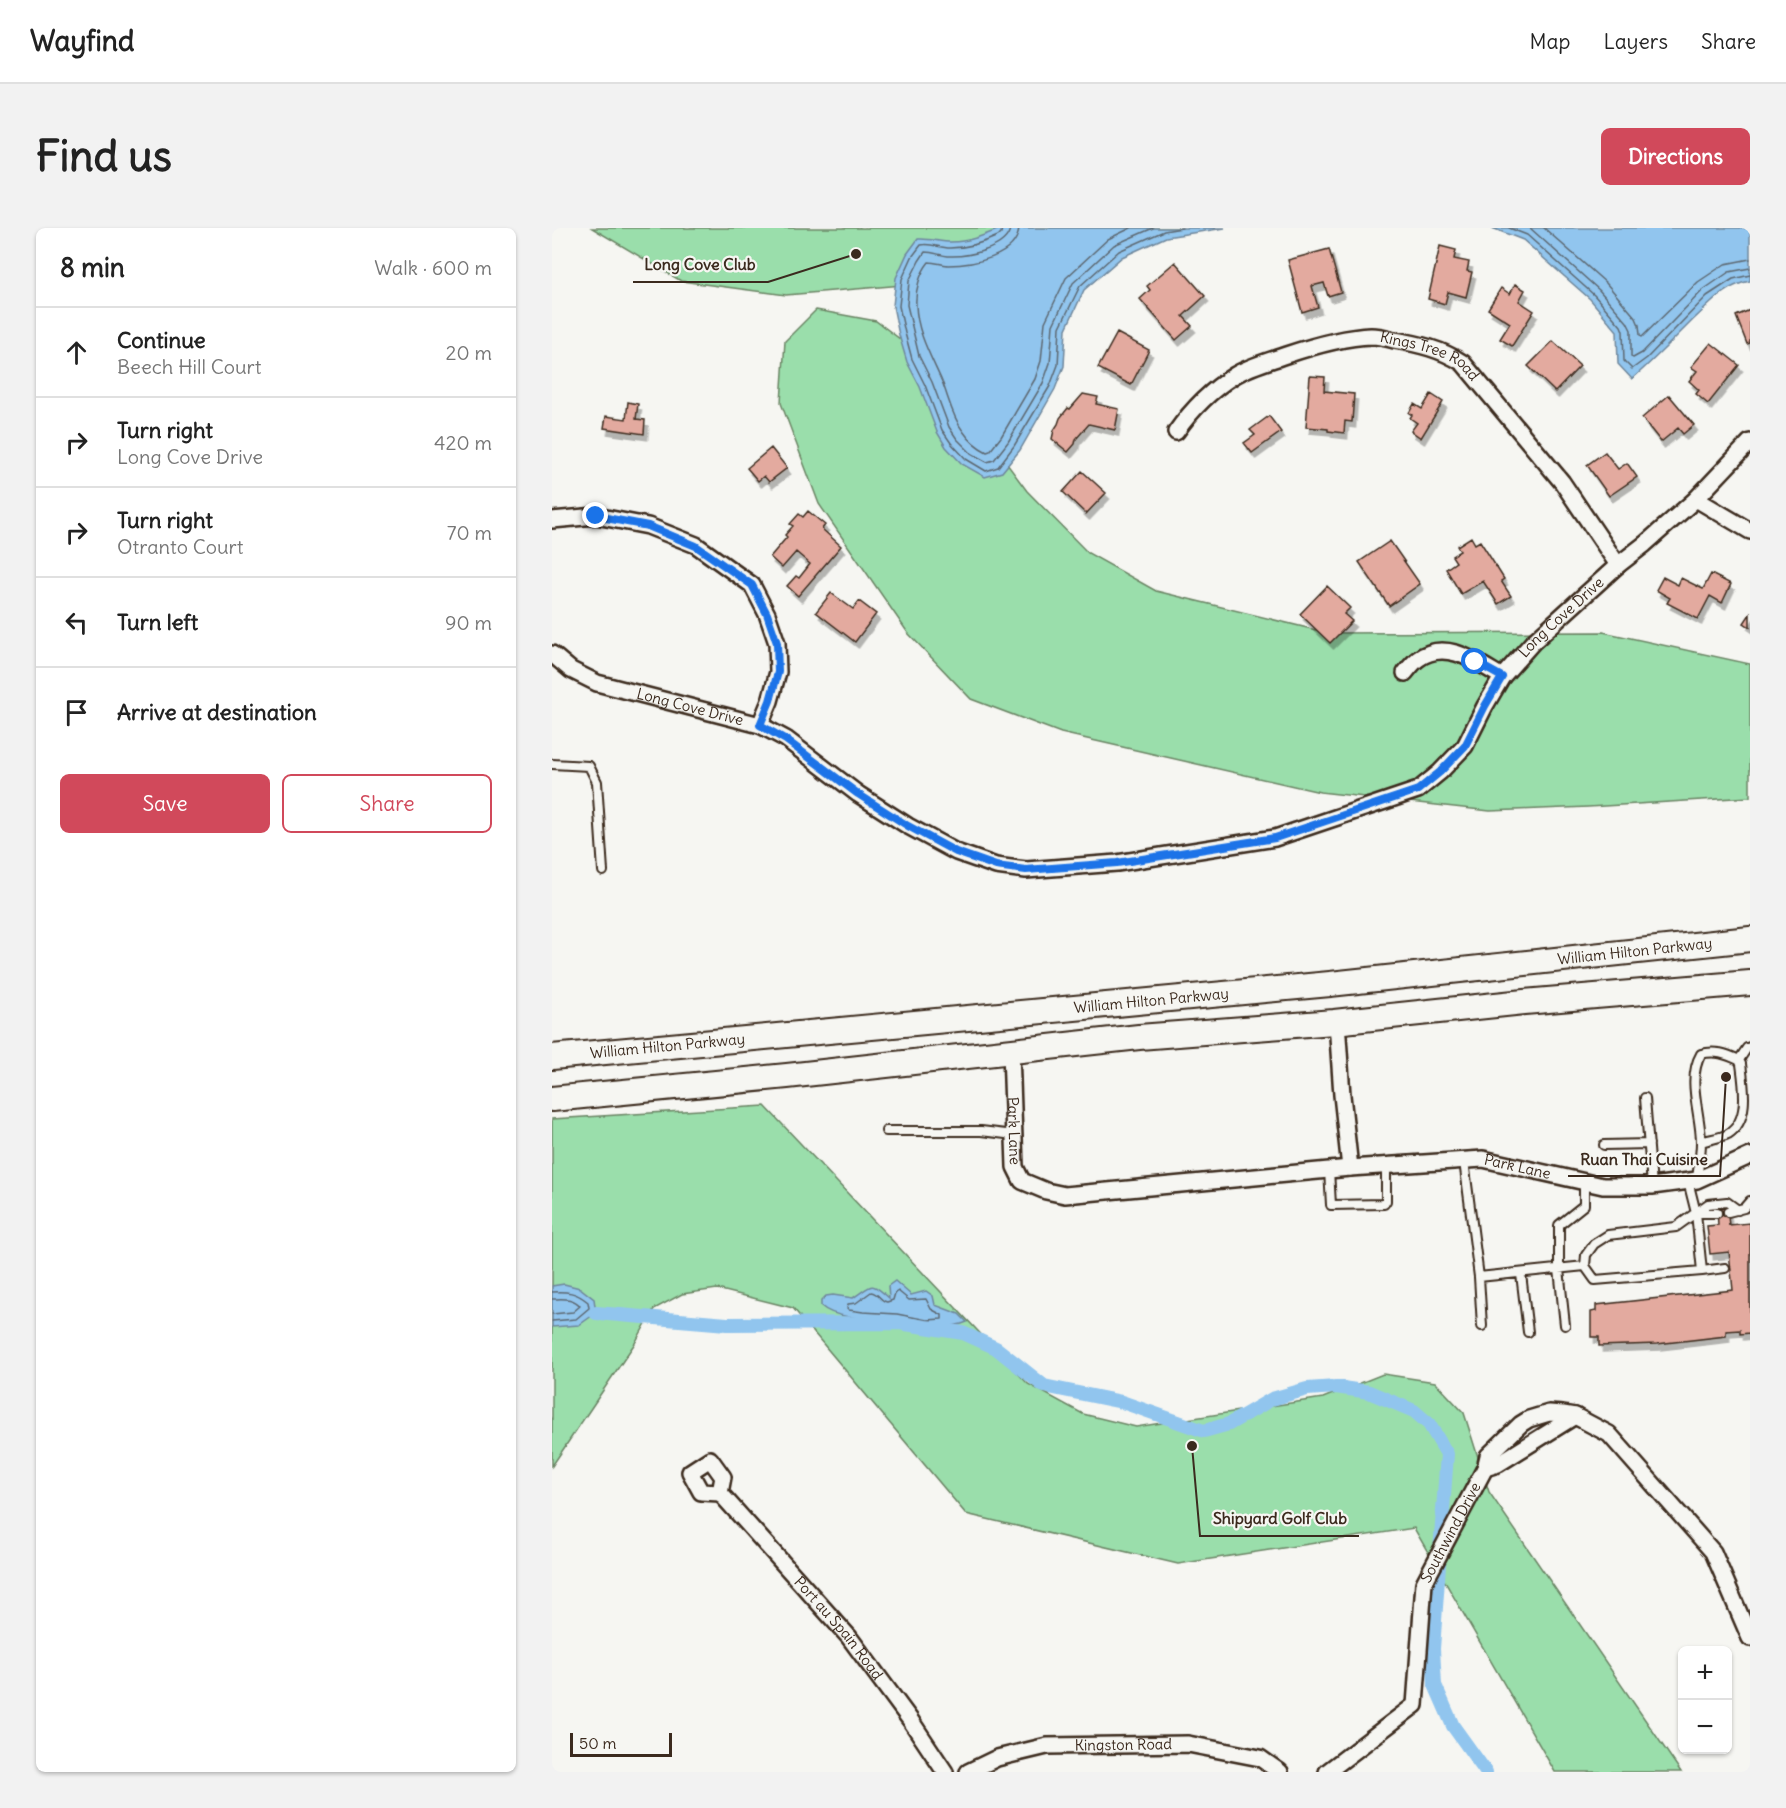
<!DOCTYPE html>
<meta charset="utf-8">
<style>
body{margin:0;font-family:Delius,sans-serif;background:#f2f2f2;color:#222}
.controls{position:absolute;right:18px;bottom:18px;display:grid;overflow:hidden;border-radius:9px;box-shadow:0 2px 4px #0004}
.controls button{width:54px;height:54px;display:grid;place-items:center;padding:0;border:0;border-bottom:2px solid #e0e0e0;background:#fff;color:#222;font:30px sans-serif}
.scale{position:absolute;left:18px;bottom:15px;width:102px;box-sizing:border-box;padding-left:6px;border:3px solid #3b2a1e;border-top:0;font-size:16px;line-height:21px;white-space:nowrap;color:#3b2a1e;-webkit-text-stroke:4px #f6f6f2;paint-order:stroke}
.stop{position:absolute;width:18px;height:18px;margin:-14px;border:4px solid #1a73e8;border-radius:50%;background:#fff}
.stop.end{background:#1a73e8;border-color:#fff;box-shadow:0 2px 6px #0008}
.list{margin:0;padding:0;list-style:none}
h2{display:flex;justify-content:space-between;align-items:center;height:78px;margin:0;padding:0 24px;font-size:26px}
h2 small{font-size:20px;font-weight:400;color:#767676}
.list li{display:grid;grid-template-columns:39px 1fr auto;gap:18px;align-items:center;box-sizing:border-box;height:90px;padding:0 24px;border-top:2px solid #e0e0e0}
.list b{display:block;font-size:22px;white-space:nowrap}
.list p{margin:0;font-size:20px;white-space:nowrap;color:#767676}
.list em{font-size:20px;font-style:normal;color:#767676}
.actions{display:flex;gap:12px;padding:18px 24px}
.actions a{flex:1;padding:14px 0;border:2px solid #d1495b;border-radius:9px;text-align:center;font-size:21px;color:#d1495b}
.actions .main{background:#d1495b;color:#fff}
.icon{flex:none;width:33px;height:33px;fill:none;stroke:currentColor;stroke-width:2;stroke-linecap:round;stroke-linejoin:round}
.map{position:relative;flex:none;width:1198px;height:1544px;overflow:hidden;border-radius:9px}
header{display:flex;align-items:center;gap:36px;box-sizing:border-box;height:84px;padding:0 30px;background:#fff;border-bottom:2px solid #e0e0e0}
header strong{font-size:28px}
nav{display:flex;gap:33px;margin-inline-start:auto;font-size:21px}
.intro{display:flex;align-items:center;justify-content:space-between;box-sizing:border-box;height:144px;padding:0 36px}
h1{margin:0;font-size:42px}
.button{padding:15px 27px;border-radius:9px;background:#d1495b;color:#fff;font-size:21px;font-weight:700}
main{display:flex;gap:36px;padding:0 36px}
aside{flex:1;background:#fff;border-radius:9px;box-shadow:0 2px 4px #0004}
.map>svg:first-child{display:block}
.green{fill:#9adeab;stroke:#6a8464;stroke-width:1.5}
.water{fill:#91c5ee;stroke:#6f879b;stroke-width:1.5}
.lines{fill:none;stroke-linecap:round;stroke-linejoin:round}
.shore{stroke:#5d6871;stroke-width:1.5}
.canal{stroke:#91c5ee;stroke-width:14}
.building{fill:#e3aa9f;stroke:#3b2a1e;stroke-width:1.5;filter:url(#shadow)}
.service-casing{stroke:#3b2a1e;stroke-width:12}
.minor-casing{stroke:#3b2a1e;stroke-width:20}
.trunk-casing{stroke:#3b2a1e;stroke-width:28}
.service{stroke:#f6f6f2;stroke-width:8}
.minor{stroke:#f6f6f2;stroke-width:15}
.trunk{stroke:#f6f6f2;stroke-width:24}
.route{stroke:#1a73e8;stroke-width:8}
.labels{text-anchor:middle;stroke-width:4.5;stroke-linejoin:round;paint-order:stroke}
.street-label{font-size:15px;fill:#3b2a1e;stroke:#f6f6f2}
.leader{fill:none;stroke:#3b2a1e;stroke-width:2}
.callout-dot{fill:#3b2a1e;stroke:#f6f6f2;stroke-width:2}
.callout-label{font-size:16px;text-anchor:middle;font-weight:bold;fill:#3b2a1e;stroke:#f6f6f2;stroke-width:4.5;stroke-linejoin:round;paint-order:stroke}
</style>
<header>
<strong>Wayfind</strong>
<nav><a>Map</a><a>Layers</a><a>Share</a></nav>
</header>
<div class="intro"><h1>Find us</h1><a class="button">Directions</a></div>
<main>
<aside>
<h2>8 min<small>Walk · 600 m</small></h2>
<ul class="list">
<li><svg class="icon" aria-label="ahead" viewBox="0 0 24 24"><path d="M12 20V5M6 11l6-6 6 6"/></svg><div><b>Continue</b><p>Beech Hill Court</p></div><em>20 m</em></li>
<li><svg class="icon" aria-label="right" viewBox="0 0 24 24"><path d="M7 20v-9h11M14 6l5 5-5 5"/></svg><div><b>Turn right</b><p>Long Cove Drive</p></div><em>420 m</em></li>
<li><svg class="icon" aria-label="right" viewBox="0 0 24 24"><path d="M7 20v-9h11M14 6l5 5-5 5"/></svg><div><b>Turn right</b><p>Otranto Court</p></div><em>70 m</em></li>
<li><svg class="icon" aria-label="left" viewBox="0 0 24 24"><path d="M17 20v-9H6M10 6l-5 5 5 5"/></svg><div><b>Turn left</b></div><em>90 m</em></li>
<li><svg class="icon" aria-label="arrive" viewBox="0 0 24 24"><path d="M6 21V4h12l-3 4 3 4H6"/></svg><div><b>Arrive at destination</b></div></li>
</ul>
<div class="actions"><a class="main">Save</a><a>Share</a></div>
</aside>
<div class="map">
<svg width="1198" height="1544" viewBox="0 0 1198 1544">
<defs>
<filter id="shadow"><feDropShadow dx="3.5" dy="6" stdDeviation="0" flood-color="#0004"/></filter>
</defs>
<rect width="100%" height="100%" fill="#f6f6f2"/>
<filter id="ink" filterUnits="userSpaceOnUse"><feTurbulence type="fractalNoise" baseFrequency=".0167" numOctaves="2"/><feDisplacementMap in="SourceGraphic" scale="12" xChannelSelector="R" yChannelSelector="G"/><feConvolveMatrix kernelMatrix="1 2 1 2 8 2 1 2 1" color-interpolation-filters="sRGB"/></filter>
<g filter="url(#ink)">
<path class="green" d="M40,0H627L433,50L234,67L129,53Z
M264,82L324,93L381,136L475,263L536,325L604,363L776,405L1051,404L1198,436V569L1036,579L938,583L768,564L509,505L419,471L356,405L267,276L229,175L233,113Z
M213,878L476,1156L531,1186L584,1199L771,1170L831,1146L883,1154L912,1185L937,1264L1129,1544H1003L862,1300L626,1336L414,1286L241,1080L165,1061L130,1066L102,1081L83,1115L0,1238V891Z"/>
<path class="water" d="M450,0H673L614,9L570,29L532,62L514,101L512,138L503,161L468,222L450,244L433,249L410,236L394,219L385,204L368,159L355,134L347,107L341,78L344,50L355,26L366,11C377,10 388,14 399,14C417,14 433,7 450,0Z
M940,0H1198V53C1170,59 1161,74 1141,92C1121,112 1101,133 1080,151L1066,136L1065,103L1038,71L971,12Z
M343,1053L359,1067L374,1063L381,1068L383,1077L407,1086L415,1094C404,1099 390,1099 378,1098C368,1098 357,1094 346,1092C325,1090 285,1093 269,1078V1073L274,1068L281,1067L301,1070C321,1057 318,1052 337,1070L336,1058Z
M12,1056L28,1060L42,1071L44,1085L27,1097L0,1099V1058Z"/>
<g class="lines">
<path class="shore" d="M450,0L449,5L446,8C431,15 415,20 398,20C388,20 379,15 369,17L360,29L350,51L347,78L353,105L360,131L373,157L390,202L399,215L414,231L434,243L446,239L462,218L498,158L506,137L508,99L528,58L567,23L612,3L630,0
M458,0C456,21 414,29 396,28C388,27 381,24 373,24L367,33L357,53L355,77L367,128L380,154L397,199L405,211L419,225L435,234L442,232L456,214L491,155L498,135L501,97L521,55L562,17L601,0
M467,0C465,29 420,37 396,37C390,37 384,34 377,34C368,45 363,62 364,77C365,106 380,130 391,156C397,172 401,190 411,203C417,212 425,219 435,224L438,223L449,209L483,151L489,133L493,94L514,50L556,11L579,0
M957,0L975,7L1042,67L1069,98L1071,103L1072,133L1080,141L1095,130L1155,68L1181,51L1198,47
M978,0L1047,62L1075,94L1079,102V128L1081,130L1090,125L1151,62L1177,44L1198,40
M992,0L1054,55L1084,90L1087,97L1088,107L1090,109L1146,54L1173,36L1198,31
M346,1063L357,1072L374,1071L379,1081L390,1087V1091L375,1092L345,1086L311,1084L297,1082L295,1080L296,1076L304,1075L319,1064C327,1065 328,1073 335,1074L341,1072L343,1065Z
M0,1064C15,1063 24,1064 36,1074L37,1080L24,1091L0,1093
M0,1071C11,1071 21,1069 28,1078L21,1084L0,1086"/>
<path class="canal" d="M44,1085L175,1096L347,1095L411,1105L444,1120L492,1158L570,1174L652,1203L677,1196L720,1171L755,1161L784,1159L817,1164L862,1183L877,1196L895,1226L881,1421L883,1457L901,1498L934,1544"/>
</g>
<path class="building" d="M888,18L904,22L902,31L917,34L915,43L920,44L914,69L896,64L893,76L876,71Z
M777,21L789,64L776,68L772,55L760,58L766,79L750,84L736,32Z
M623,34L653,68L631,88L640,98L624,112L588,71L598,62L595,58Z
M963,56L973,62L967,73L982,83L960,118L948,111L958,95L936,81L949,60L958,66Z
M1198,82V115L1195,116L1184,88Z
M565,105L597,122L579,157L546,140Z
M1001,113L1028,138L1003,164L976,138Z
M1159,115L1187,137L1156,176L1144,166L1147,162L1137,153L1145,143L1139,139Z
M758,148L773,149L772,163L802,166L800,194L793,193L792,205L776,203V201L754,199Z
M531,166L546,169L544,176L567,181L563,202L537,196L524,211L523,216L516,224L500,211L502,202L506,196L508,190L516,180L518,181Z
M879,166L891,174L869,210L859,203L865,195L858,190L860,187L857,185L862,176L870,181Z
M1117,167L1142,197L1131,206L1126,200L1109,214L1090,190Z
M76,174L86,176L84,191L93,192L92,206L52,200L54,188L74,191Z
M717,188L729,204L700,225L692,215L703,207L698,202Z
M219,220L235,240L217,254L212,248L206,253L195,240Z
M1053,224L1066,241L1075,235L1085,249L1057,268L1035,237Z
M530,243L554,265L534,286L511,264Z
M256,283L273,297L270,301L289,318L246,368L235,358L244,348L247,350L258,336L244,324L230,340L218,329L235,309L233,307L241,298L238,296L247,286L251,289Z
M919,309L923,316L928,313L952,351L949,353L959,368L946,376L931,353L909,366L894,341L904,334L900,328L908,323L905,318Z
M838,313L868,356L837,378L807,334Z
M1159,346L1179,356L1170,375L1158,368L1146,391L1115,375L1118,370L1104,362L1111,349L1126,357L1129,350L1151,361Z
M775,358L798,380L792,386L800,393L778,415L748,386Z
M279,365L301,381L307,373L324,386L303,414L264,384Z
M1198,386V399L1192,395Z
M1175,980L1177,997L1198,995V1105L1188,1106V1102L1174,1103V1108L1105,1116L1047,1118V1109H1039V1084L1044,1083V1077L1181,1062L1177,1024L1158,1026L1155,998L1166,997L1165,981Z"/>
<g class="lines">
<g class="service-casing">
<path id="service" d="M0,536L37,538L45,554L51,643
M1187,832L1195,820L1198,819
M1093,870L1100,958
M334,903H429L462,907
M1052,917L1097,916
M912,933L927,1049L1033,1038L1043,1052L1150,1043
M777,942L779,977L832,976L834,973V938
M1145,952C1146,940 1149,927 1149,914C1149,886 1134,852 1149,826C1163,822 1174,826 1187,832L1189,836C1192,859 1198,893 1176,906C1168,910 1158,911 1149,914
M1136,953L1144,985H1165
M1176,984L1192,980L1198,973
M1144,985L1150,1043L1173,1040
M1033,1038L1034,1027L1042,1016L1056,1007L1124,999L1156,976L1175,974L1186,982
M969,1046L976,1104
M927,1049L930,1098
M1013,1097L1007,1041V997L1032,977V953"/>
</g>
<g class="minor-casing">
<g id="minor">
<path id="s1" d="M624,204C640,181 659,162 683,147C698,138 717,133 734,127C761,118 791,109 819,108C827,108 835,110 842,112C867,116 889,121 911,135L1010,254L1066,337"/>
<path d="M1144,271L1198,303"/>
<path d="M0,292L44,288L96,298L144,317L200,357L215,386L225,415L226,444L218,473L208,497"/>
<path id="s2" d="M0,426L19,442L45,455L208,497L234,511L306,566L356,598L404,624L444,638L474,642L565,635L723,610L866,562L888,544L913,518L933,478L950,449L981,414L1066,337L1093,316L1144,271L1198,214"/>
<path d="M853,445C857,440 862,434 866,431C894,410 926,435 950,449"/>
<path d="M785,794L790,867L798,940"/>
<path id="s3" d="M459,823L463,939L470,953L494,963L513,967L798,940L931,931L1051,958H1100L1145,952L1198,928"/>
<path d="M933,1240L946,1236L1023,1188"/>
<path id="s4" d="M168,1265L171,1249L158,1231L138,1244L149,1264L168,1265L297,1409L359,1493L393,1544"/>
<path id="s5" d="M416,1544L445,1530L495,1518L636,1516L708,1530L728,1544"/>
<path id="s6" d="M775,1544L863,1477L872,1355L933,1240L936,1228L969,1196L977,1191L997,1185L1011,1186L1023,1188L1057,1206L1161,1324L1198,1410"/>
</g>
</g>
<g class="trunk-casing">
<g id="trunk">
<path id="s7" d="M0,829L778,756L1198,711"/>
<path d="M0,871L235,848L587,809L782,794L972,774L1198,755"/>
</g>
</g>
<use href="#service" class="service"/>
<use href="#minor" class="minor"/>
<use href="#trunk" class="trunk"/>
</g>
</g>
<g class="lines" filter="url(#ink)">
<path class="route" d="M44,288L96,298L144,318L200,357L215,386L225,415L226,444L218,473L208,497L234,512L306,566L356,598L404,624L444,638L474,642L565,635L723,610L866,562L888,544L913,518L933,478L950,449L923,434"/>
</g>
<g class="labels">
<g class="street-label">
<text dy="5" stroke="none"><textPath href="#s1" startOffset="288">Kings Tree Road</textPath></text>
<text dy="5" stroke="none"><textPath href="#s2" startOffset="1158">Long Cove Drive</textPath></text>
<text dy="5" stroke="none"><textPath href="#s2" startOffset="150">Long Cove Drive</textPath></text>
<text dy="5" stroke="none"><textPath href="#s7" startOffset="1088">William Hilton Parkway</textPath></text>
<text dy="5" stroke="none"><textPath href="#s7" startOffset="602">William Hilton Parkway</textPath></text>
<text dy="5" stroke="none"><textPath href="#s7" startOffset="116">William Hilton Parkway</textPath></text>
<text dy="5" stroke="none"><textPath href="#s3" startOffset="80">Park Lane</textPath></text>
<text dy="5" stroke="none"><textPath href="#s3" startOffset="632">Park Lane</textPath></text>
<text dy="5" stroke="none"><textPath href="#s6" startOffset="290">Southwind Drive</textPath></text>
<text dy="5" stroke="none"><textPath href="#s4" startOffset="284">Port au Spain Road</textPath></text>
<text dy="5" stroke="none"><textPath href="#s5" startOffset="160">Kingston Road</textPath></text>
</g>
</g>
<path class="leader" d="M304 26L216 54H81M1174 849L1168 948H1016M640 1218L648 1308H807"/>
<g class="callout-dot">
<circle cx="304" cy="26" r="6"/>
<circle cx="1174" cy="849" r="6"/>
<circle cx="640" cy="1218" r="6"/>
</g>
<g class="callout-label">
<text x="148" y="42">Long Cove Club</text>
<text x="1092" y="937">Ruan Thai Cuisine</text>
<text x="728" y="1296">Shipyard Golf Club</text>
</g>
</svg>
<div class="controls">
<button>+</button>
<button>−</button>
</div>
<div class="scale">50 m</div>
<div class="stop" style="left:923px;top:434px"></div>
<div class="stop end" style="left:44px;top:288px"></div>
</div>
</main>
